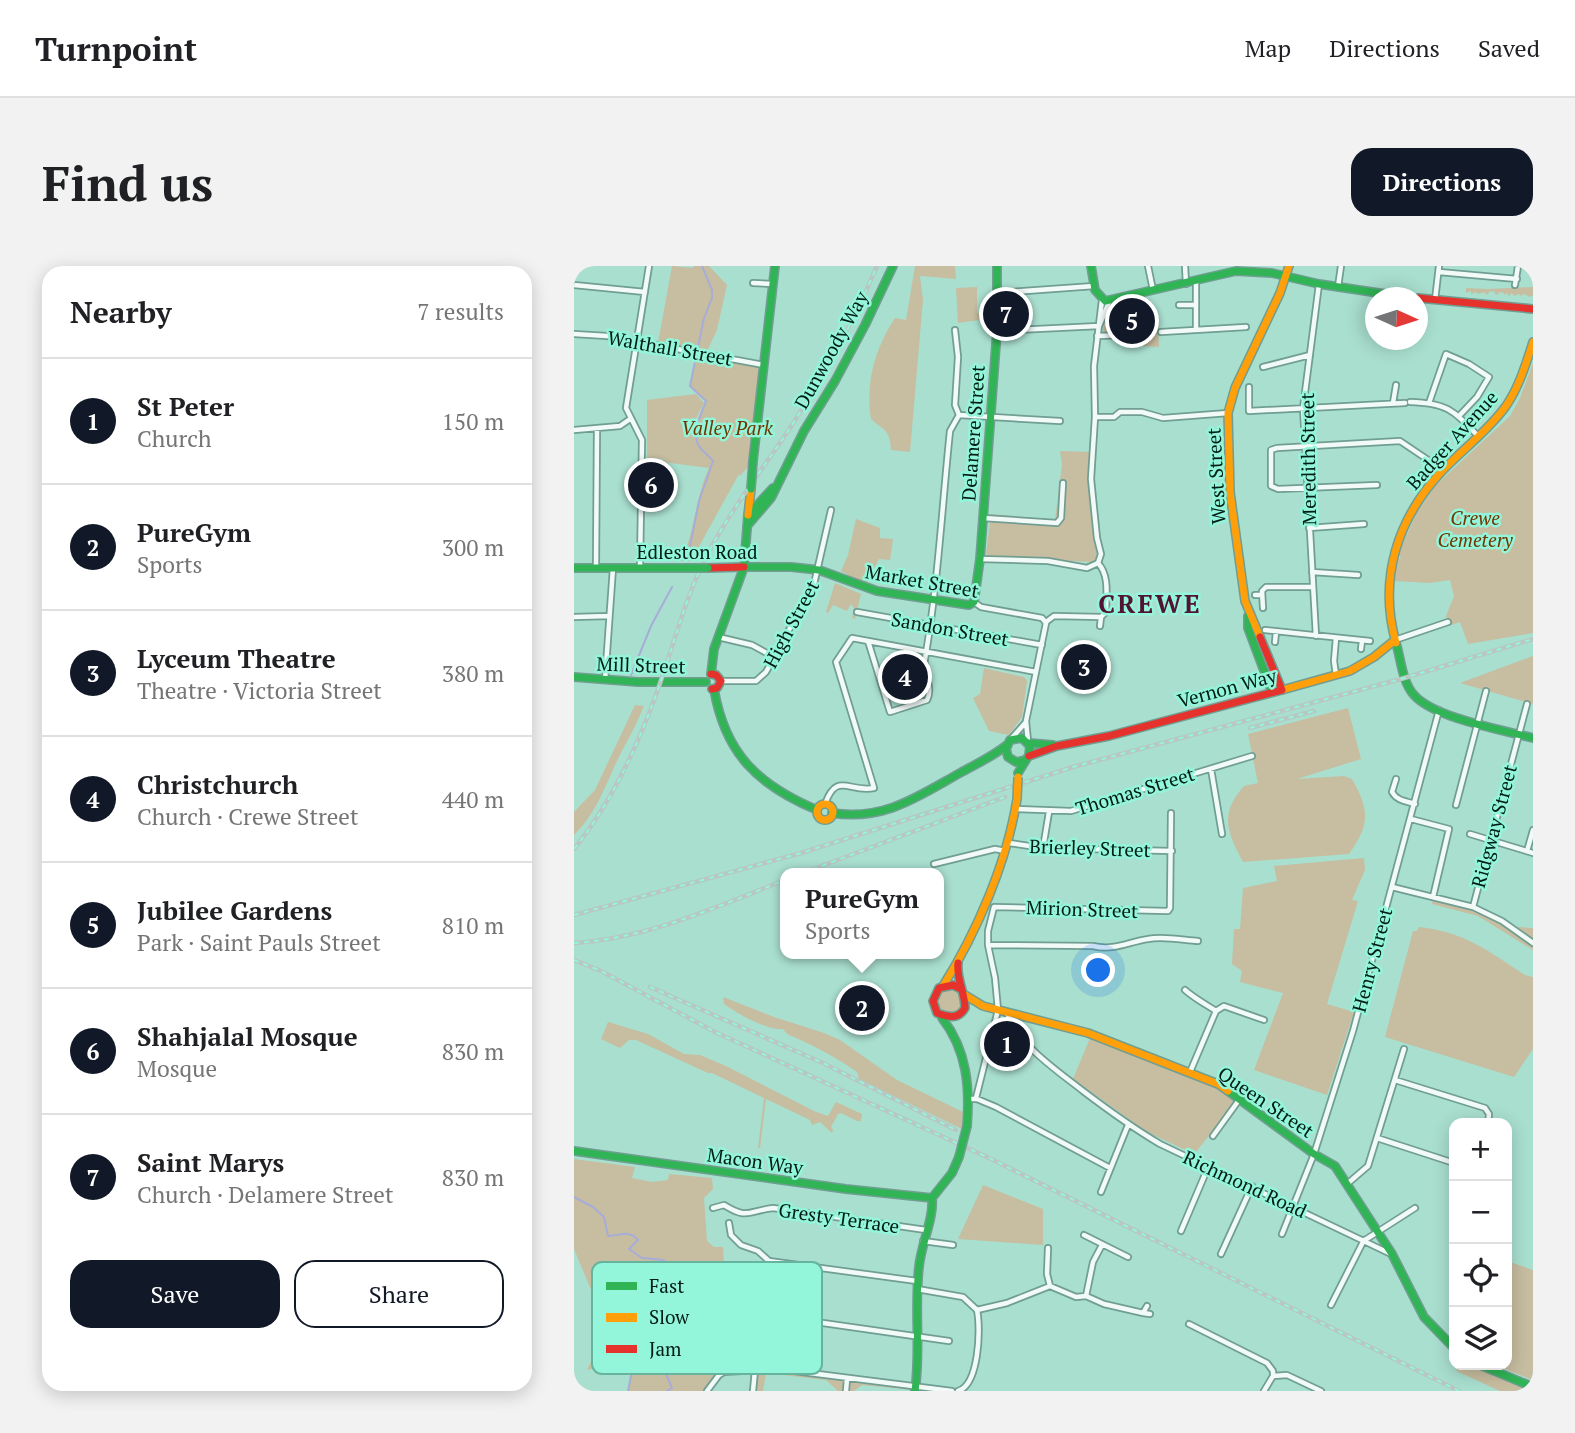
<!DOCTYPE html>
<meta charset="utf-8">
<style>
body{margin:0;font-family:"PT Serif",serif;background:#f2f2f2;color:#202124}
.controls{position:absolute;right:21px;bottom:21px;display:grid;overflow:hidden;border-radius:14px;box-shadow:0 4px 18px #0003}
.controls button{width:63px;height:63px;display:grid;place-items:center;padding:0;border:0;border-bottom:2px solid #e0e0e0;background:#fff;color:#202124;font:35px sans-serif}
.compass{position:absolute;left:791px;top:21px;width:63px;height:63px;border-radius:50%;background:#fff;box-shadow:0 4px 18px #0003;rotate:93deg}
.you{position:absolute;left:525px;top:705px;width:24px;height:24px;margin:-18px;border:5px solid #fff;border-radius:50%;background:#1a73e8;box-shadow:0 0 0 10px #1a73e833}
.badge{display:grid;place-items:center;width:46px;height:46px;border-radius:50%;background:#111827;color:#fff;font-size:23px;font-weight:700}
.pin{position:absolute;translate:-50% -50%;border:4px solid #fff;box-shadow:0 2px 7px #0006}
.popup{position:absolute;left:206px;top:602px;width:164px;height:91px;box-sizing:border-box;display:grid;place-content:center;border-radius:14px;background:#fff;filter:drop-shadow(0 2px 5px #0005);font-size:23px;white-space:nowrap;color:#757577}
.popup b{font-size:26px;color:#202124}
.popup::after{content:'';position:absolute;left:50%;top:100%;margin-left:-14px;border:14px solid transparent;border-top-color:#fff}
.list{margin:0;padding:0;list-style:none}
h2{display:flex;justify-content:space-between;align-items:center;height:91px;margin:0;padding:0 28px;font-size:30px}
h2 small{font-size:23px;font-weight:400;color:#757577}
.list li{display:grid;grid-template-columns:46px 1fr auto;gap:21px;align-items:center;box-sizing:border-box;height:126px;padding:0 28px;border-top:2px solid #e0e0e0}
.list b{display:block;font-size:26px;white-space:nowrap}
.list p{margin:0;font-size:23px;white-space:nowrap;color:#757577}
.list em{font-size:23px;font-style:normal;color:#757577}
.actions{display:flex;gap:14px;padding:21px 28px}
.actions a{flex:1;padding:16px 0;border:2px solid #111827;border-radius:21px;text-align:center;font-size:24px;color:#111827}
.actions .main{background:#111827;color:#fff}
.icon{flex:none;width:38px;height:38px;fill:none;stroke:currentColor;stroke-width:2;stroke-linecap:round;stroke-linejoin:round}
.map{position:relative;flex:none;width:959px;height:1125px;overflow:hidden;border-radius:21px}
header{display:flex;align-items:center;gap:42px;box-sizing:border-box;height:98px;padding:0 35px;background:#fff;border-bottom:2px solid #e0e0e0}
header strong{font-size:33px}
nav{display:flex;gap:38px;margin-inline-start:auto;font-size:24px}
.intro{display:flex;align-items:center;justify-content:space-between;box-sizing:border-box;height:168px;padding:0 42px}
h1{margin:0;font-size:49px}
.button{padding:18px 32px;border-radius:21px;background:#111827;color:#fff;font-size:24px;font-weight:700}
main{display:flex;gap:42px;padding:0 42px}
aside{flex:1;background:#fff;border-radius:21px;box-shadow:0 4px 18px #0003}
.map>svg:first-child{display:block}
.green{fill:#c7bda0}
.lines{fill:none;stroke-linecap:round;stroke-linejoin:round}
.stream{stroke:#a7add7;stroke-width:2}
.street-casing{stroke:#719e92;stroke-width:8}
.fast-casing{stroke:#719e92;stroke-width:10}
.slow-casing{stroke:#719e92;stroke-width:10}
.jam-casing{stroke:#719e92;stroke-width:10}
.street{stroke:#f2faf8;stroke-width:4.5}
.fast{stroke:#30b455;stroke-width:7}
.slow{stroke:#ff9f0a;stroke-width:7}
.jam{stroke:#e5322d;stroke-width:7}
.rail-casing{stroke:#b8c7c3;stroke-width:4.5}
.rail{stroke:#93f5d9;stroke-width:2;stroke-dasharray:5;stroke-linecap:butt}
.fast-bridge-casing{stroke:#719e92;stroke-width:10;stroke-linecap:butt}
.slow-bridge-casing{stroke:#719e92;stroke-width:10;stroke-linecap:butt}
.fast-bridge{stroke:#30b455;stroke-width:7}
.slow-bridge{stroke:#ff9f0a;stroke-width:7}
.labels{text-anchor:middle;stroke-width:5;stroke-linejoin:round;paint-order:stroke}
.street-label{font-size:19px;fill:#001c14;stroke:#93f5d9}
.park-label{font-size:19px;font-style:italic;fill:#713500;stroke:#93f5d9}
.district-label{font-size:26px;font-weight:bold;letter-spacing:2px;fill:#531333;stroke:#93f5d9}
.key{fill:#93f5d9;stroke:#67b49e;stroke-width:2}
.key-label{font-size:19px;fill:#001c14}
</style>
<header>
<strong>Turnpoint</strong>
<nav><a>Map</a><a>Directions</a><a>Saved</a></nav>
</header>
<div class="intro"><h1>Find us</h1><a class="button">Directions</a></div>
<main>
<aside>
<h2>Nearby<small>7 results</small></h2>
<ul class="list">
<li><span class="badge">1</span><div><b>St Peter</b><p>Church</p></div><em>150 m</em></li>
<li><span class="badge">2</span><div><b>PureGym</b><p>Sports</p></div><em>300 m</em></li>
<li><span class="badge">3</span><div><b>Lyceum Theatre</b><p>Theatre · Victoria Street</p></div><em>380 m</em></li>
<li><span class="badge">4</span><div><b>Christchurch</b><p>Church · Crewe Street</p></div><em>440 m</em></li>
<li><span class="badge">5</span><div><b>Jubilee Gardens</b><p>Park · Saint Pauls Street</p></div><em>810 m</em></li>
<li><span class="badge">6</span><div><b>Shahjalal Mosque</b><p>Mosque</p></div><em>830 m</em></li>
<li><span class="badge">7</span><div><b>Saint Marys</b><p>Church · Delamere Street</p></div><em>830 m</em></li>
</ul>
<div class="actions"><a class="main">Save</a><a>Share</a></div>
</aside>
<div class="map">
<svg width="959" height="1125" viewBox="0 0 959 1125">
<rect width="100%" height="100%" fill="#a9dfcf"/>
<path class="green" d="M98,0L119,2L120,0H135L153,19L143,64L132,87L191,99L179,195L166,210L165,208L117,295H107C121,266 121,232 135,202L89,196V193L73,192V134L122,128L130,137L120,157L122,171V159L132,135L116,120L123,90L126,86L121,79L114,77L107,83L84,77Z
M341,0H381L382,13L346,10L349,34L336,186L317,184C316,163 310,165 297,153C291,117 301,82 321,52L332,54Z
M403,21V47H420V52L384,57L382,22Z
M959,21V29L956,31L950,28L947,30L945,28L940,30L938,27L935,30L933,27L930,29V27L925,26L924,29L921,28V26L916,25L913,29L910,26L904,28L902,26L897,28V25L892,27V22L913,23V24L914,23Z
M556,33L562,51L584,49L585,81L553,79L552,66L529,67C530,50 540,39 556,33Z
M959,97V367L894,378L886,356L875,360L872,350L880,330L876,314L856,317L819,315L822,295L827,292L824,288L843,246L862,219L936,150L946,132Z
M486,185L516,186L514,202L523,292L518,296L416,291L412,288L417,248L481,254L488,199Z
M282,253L306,262V272L319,273L316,294L305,293L293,316L283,314L267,305L274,289Z
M261,317L287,328L281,353L278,352L280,342L277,338L273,345L259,339L254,347L252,346Z
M959,390V438L886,417Z
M410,402L450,411L453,415L448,451L435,469L415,465L399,432L406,428Z
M61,439L70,440C64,454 58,467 51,479C34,510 26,544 0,569V546L21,524Z
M774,442L787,493L723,513L770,510L778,513C796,545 796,558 775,588L669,596C653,566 645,548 670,520L684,517L674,468Z
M790,592L791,604L778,634L784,635L753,738L780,746L753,829L680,804L709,727L666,716L668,705L658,698L660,663H666L669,622L703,615L700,600Z
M859,631C889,639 915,646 940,665L944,661L959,662V684L904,650L858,638Z
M845,661C891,666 914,685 951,709L959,711V783L940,811L811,771L839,665H843Z
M364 735a12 12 0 1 1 24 0a12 12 0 1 1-24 0Z
M149,731L200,751L250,767L266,774L323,814L389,846L388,863L285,813L283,806C262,791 237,778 213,768L209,763C194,765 162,747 150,738Z
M34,756L74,768L110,788L126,789L152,800L242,846L254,850L262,836L288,848L287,855H283L267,847L264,848L257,861L259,864L258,867L246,856L238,859L236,854L192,833L186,882H184L190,832L138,807H134L62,774H55L46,782L27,773Z
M516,772L642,821L662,837L620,888L573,866L499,813Z
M0,893L61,901L58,912L78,916L94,914L95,908L138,912L139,923L130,932L133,975L140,981H149L150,1001L121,1011L120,1104H144L131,1125H54L58,1094L13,1104L23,1083L27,1064L23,1038L0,983Z
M409,919L469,943V979L384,973Z
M933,995L959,1004V1114L920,1099H933Z
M195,1001L200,1002L208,1101L342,1118L341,1124L288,1119L280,1125H264L252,1114L192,1107L189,1125H179L180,1105L150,1106L149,1098H200L194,1016H197Z
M886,1099H906L959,1121V1125H926L882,1105Z"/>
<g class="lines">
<path class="stream" d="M116,280L125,235L139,195C135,190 131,187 127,183C115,169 127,149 132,135L116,120L130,52L138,32V24L128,0
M57,409L77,360L98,321
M0,931L19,941L30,951L34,970C45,970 55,963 64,974L55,983L68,992L89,994L109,1011L93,1043L75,1045L63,1060V1081L54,1125
M63,1082L72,1091L89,1101L98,1122L93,1125"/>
<g class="street-casing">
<path id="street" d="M574,0L579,24
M611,0L612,18
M865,6L943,13
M622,16V64
M179,17L199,18
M0,19L71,26
M941,19L944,0
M764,21L767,0
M423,27L520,20
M861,34L865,0
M605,39H621
M525,60L536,34
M381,64L384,91L381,139L385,149
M423,65L525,60
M587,66L672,61
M0,68L33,70L190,99
M523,70L551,69
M689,101L736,89
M675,121V145L831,137
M836,136C873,137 879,144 904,170
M819,137L822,119
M855,137L872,88L895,98L915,111L903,131L885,150
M385,149L486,155
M521,151H540L546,146H568L589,152L654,147
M0,164L46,160L56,153
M803,219L704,223L697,220V184L703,182L826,175L869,204
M409,252L483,257L487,252L489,217
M735,262L790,258
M406,293L474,295L513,302L524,297
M524,297L527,288L523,272L517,213L521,151L520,100L528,34
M524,297C536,310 532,330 532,346L527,351L526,360
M22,301L23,162
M66,301L68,174L52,142L75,0
M738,306L784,309
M681,329H688
M400,336L407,341L468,352L472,357
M689,342L688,325L692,321H738
M283,346L468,379
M0,351L35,350
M472,356L480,350L527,351
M691,364L796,375
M742,370L729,142L745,18
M144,371L178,379L200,391
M762,372L760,395L762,409
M821,374L874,356
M294,375L316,446L353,434C360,421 348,407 351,393C364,318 368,241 376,165L385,149
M701,376L702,366
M787,383L788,375
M31,414L39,302
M147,415H182L192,406L240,318L257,244
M437,473L452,456
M454,475L452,455L472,357
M637,503L648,568
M822,513L818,526C823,535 832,535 841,538
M251,538C263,505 275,527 300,522L262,396L278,372L462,406
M882,539L912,425
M442,543L497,545L678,490
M837,553L875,563L859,631
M896,568L959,587
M435,577L469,582L598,585
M469,582L475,546
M953,585L959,564
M360,598L421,583L431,585
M818,621L899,641L928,655L959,677
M899,641L953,438
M414,679L519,680C540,685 554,676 574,673C589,670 609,674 624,675
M611,724C620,732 631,738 642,745L650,740L690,754
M433,747C448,782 480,802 509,825C534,844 559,862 586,878L817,988
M616,806L642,745
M821,814L911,842L915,848L914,857
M402,832L424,744L421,712L414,679V665L420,641L594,645L596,642L597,547
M395,833H403L422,841L536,902
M639,870L665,834
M803,872L880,897
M773,918L794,900L830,783
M527,926L554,859
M139,942L150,939C174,954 174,945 199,942L352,964
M155,957L157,969L167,979L184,985L195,995L343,1015
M607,965L635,899
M708,968L740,888L779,765L865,444
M510,969L554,991
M791,974L841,942
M349,975L379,979
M474,982L473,1008L476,1020
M647,988L678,920
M195,995L204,1103
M158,1014L171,1017L197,1016
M343,1023L389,1031L403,1044C407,1063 405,1119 384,1125
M512,1030L519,996L528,979
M757,1039L790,974
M403,1044L433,1037L476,1020L502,1031L512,1030L530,1038L569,1047L573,1040
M569,1047L576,1048
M200,1050L375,1075
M615,1058L693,1097L699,1105V1110
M143,1061H151
M147,1061L150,1106
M133,1125L145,1109L150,1106L204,1103L378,1125
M179,1125L181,1104
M272,1125L273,1113
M690,1125L699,1110L713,1109L747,1125"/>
</g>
<g class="fast-casing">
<path id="fast" d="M517,0L521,24L531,35L662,5L698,7L745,18L838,32
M179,195L201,0
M173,260L197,232L230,165L261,115L291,59L319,0
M170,301H217L245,304L303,325L395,339L400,336L406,293L423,65V0
M0,302H113
M674,350V362L698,426
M822,377C827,393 828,416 840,429C860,452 929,464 959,472
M137,408L140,383L170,301L174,249L199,222
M0,411L64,416H132
M140,423C151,488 184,519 243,544
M455,477L479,479
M444,507L455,489L456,480L448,472L436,474L432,483L434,491L442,496L452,494
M258,547C310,555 343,531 386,507C402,498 418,491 433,479
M368,752C393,784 396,821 393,860
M654,825L740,888L761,900L818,988L850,1051L880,1082
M0,885L272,923L358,932L378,907L385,891
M906,1099L959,1121
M341,1125C347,1084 340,1042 345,1001C347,978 360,953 358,932"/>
</g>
<g class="slow-casing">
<path id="slow" d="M174,249L177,223
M686,371L671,335L656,226L654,147L661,122L706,27L715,0
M822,377C804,313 823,253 868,205C889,183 914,165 932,140C945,121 952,98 959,76
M708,424L776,405L800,391L821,374
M243 546a8 8 0 1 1 16 0a8 8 0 1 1-16 0Z
M369,720C403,666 433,596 443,533
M391,729L409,740L514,767L644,818L654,825"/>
</g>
<g class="jam-casing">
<path id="jam" d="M844,32L959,43
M134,302L170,301
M137,408L142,409L147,415L143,422L138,423
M455,490L483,480L535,470L708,424L686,371
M384,697C382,713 391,726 391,742C384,754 374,751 363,747L359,735L365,722L379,719L387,723"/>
</g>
<use href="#street" class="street"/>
<use href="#fast" class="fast"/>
<use href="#slow" class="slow"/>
<use href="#jam" class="jam"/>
<g class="rail-casing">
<path id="rail" d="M676,462L740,445
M0,583C38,536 64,480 84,423C100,378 111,332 133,289C157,243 189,203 218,159C251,108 279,57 303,0
M229,607L431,531
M0,649L227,587L499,501L827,413L959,373
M0,677C75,672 142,641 211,614
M0,694L27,705L141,766L413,891L885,1125
M76,721L249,797L382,864"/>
</g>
<use href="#rail" class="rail"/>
<g class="fast-bridge-casing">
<path id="fast-bridge" d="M177,223L179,195
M113,302H134
M385,891L393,860"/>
</g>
<g class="slow-bridge-casing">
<path id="slow-bridge" d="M443,533L444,511"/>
</g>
<use href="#fast-bridge" class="fast-bridge"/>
<use href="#slow-bridge" class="slow-bridge"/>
</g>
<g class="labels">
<g class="street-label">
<text transform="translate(96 82) rotate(10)" y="7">Walthall Street</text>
<text transform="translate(257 84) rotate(-61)" y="7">Dunwoody Way</text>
<text transform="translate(399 167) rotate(-86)" y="7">Delamere Street</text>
<text transform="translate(878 174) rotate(-48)" y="7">Badger Avenue</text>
<text transform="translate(734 193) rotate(-91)" y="7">Meredith Street</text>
<text transform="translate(642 210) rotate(-93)" y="7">West Street</text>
<text x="123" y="293">Edleston Road</text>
<text transform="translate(348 315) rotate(10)" y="7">Market Street</text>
<text transform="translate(217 358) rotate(-62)" y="7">High Street</text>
<text transform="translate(376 363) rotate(10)" y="7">Sandon Street</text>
<text transform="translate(67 399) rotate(2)" y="7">Mill Street</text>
<text transform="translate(653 422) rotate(-15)" y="7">Vernon Way</text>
<text transform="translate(561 525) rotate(-17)" y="7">Thomas Street</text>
<text transform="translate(920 560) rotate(-75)" y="7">Ridgway Street</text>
<text transform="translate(516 582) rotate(2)" y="7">Brierley Street</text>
<text transform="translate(508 643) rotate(2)" y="7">Mirion Street</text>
<text transform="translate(798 694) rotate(-75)" y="7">Henry Street</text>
<text transform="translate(692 836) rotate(34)" y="7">Queen Street</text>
<text transform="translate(181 895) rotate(8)" y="7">Macon Way</text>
<text transform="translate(671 918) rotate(25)" y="7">Richmond Road</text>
<text transform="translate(265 952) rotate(8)" y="7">Gresty Terrace</text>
</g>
<g class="park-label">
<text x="153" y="169">Valley Park</text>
<text x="901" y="259">Crewe<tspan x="901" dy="22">Cemetery</tspan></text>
</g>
<g class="district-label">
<text x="576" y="347">CREWE</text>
</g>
</g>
<rect x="18" y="996" width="230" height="112" rx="10" class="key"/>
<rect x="32" y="1016" width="31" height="8" fill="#30b455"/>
<rect x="32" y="1047" width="31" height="9" fill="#ff9f0a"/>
<rect x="32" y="1079" width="31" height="8" fill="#e5322d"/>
<g class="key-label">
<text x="75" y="1027">Fast</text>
<text x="75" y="1058">Slow</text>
<text x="75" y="1090">Jam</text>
</g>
</svg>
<div class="controls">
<button>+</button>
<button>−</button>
<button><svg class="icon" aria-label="locate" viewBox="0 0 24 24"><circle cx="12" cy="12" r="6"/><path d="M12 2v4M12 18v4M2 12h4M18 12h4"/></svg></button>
<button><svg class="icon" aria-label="layers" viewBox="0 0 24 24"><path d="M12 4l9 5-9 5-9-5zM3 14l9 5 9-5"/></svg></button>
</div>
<svg class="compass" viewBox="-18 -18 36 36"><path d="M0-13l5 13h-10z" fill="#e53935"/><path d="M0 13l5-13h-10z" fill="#757577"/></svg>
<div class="you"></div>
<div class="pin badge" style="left:433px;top:778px">1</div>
<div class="pin badge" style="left:288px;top:742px">2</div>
<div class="popup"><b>PureGym</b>Sports</div>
<div class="pin badge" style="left:510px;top:401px">3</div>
<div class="pin badge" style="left:331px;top:411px">4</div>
<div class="pin badge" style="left:558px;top:55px">5</div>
<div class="pin badge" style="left:77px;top:219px">6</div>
<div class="pin badge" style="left:432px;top:48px">7</div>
</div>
</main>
